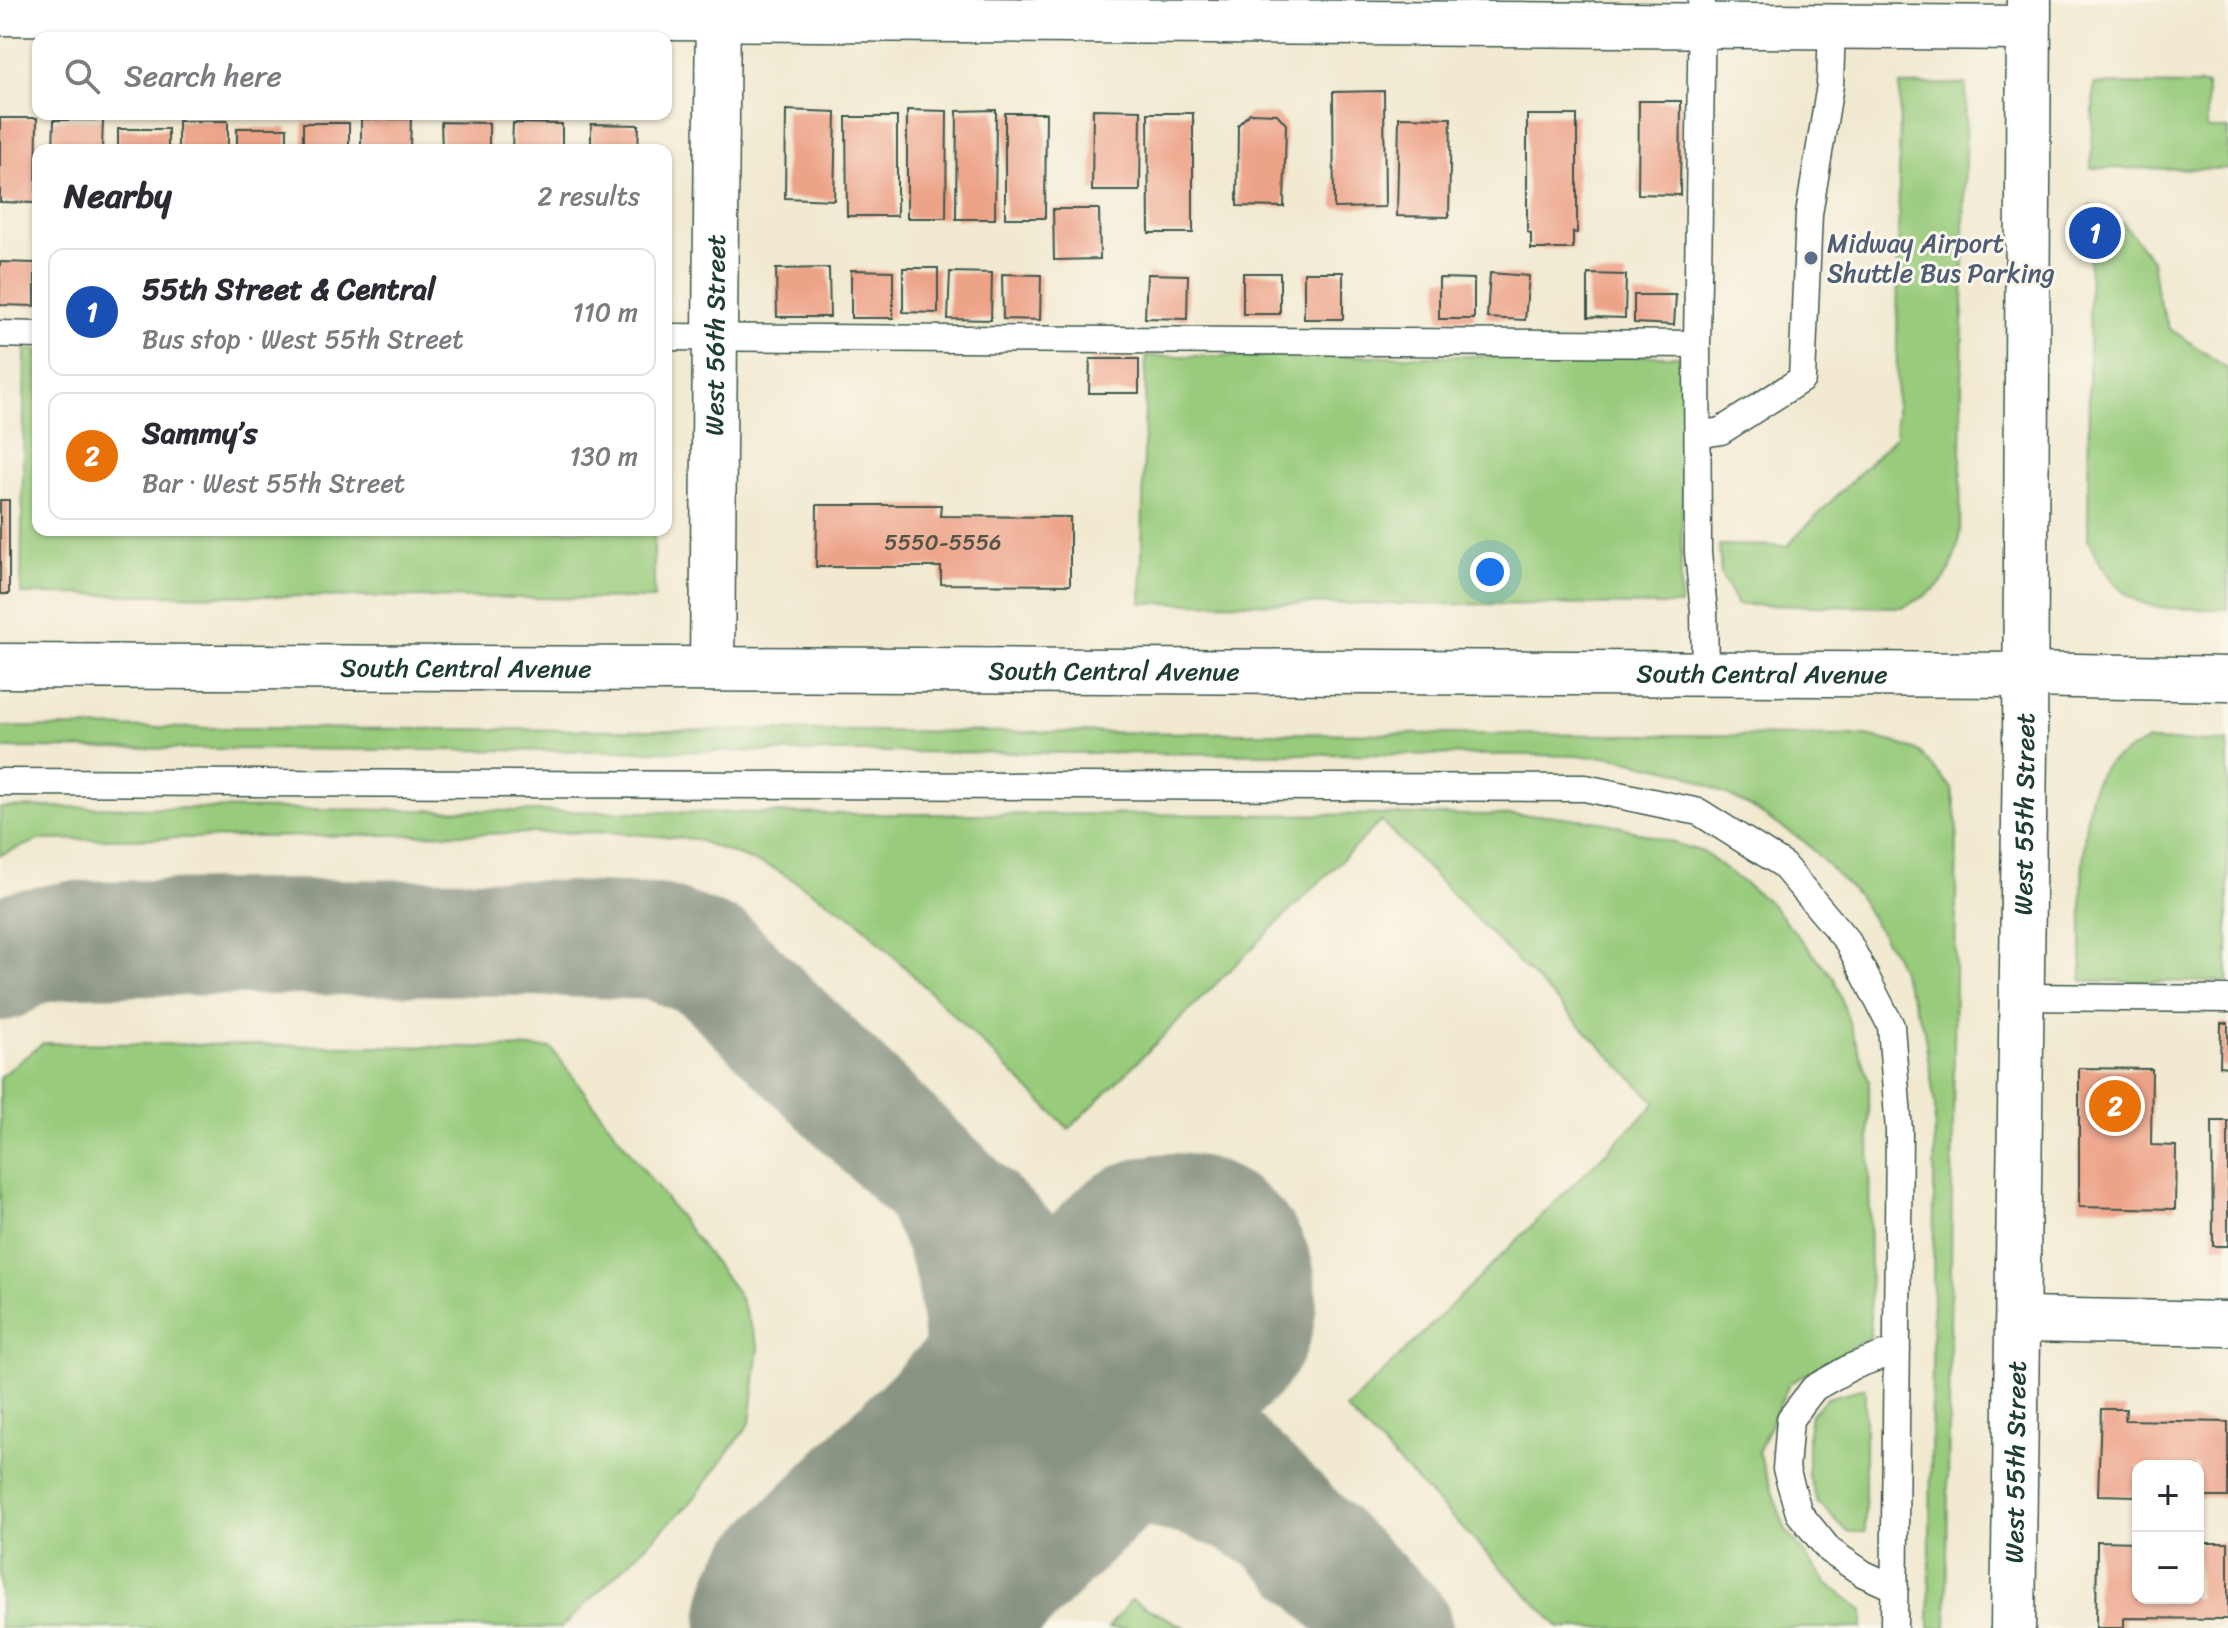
<!DOCTYPE html>
<meta charset="utf-8">
<style>
body{margin:0;font-family:Sriracha,sans-serif;background:#f7f7f7;color:#2b2b33}
.controls{position:absolute;right:24px;bottom:24px;display:grid;overflow:hidden;border-radius:16px;box-shadow:0 2px 6px #0004}
.controls button{width:72px;height:72px;display:grid;place-items:center;padding:0;border:0;border-bottom:2px solid #e1e1e2;background:#fff;color:#2b2b33;font:40px sans-serif}
.you{position:absolute;left:1490px;top:572px;width:28px;height:28px;margin:-20px;border:6px solid #fff;border-radius:50%;background:#1a73e8;box-shadow:0 0 0 12px #1a73e833}
.badge{display:grid;place-items:center;width:52px;height:52px;border-radius:50%;background:#2563eb;color:#fff;font-size:26px;font-weight:700}
.pin{position:absolute;translate:-50% -50%;border:4px solid #fff;box-shadow:0 2px 8px #0006}
.list{margin:0;padding:0;list-style:none}
h2{display:flex;justify-content:space-between;align-items:center;height:104px;margin:0;padding:0 32px;font-size:34px}
h2 small{font-size:26px;font-weight:400;color:#7c7c81}
.list li{display:grid;grid-template-columns:52px 1fr auto;gap:24px;align-items:center;box-sizing:border-box;height:128px;margin:0 16px 16px;padding:0 16px;border:2px solid #e1e1e2;border-radius:16px}
.list b{display:block;font-size:30px;white-space:nowrap}
.list p{margin:0;font-size:26px;white-space:nowrap;color:#7c7c81}
.list em{font-size:26px;font-style:normal;color:#7c7c81}
.icon{flex:none;width:44px;height:44px;fill:none;stroke:currentColor;stroke-width:2;stroke-linecap:round;stroke-linejoin:round}
.map{position:relative;flex:none;width:2228px;height:1628px;overflow:hidden}
.search{position:absolute;background:#fff;box-shadow:0 2px 6px #0004;left:32px;top:32px;width:640px;height:88px;display:flex;align-items:center;gap:20px;box-sizing:border-box;padding:0 28px;border-radius:16px;color:#7c7c81;font-size:30px}
.panel{position:absolute;background:#fff;box-shadow:0 2px 6px #0004;left:32px;top:144px;width:640px;height:392px;border-radius:16px}
.map>svg:first-child{display:block}
.green{fill:#98cb7b;stroke:#5c8458;stroke-width:2}
.lines{fill:none;stroke-linecap:round;stroke-linejoin:round}
.taxiway{stroke:#889382;stroke-width:116}
.runway{stroke:#889382;stroke-width:288}
.building{fill:#eda388}
.lane-casing{stroke:#3e574b;stroke-width:29}
.street-casing{stroke:#3e574b;stroke-width:47}
.secondary-casing{stroke:#3e574b;stroke-width:47}
.lane{stroke:#fff;stroke-width:26}
.street{stroke:#fff;stroke-width:44}
.secondary{stroke:#fff;stroke-width:44}
.service-dot{fill:#5c6f8a;stroke:#fbf7ec;stroke-width:3}
.labels{text-anchor:middle;stroke-width:6;stroke-linejoin:round;paint-order:stroke}
.number-label{font-size:22px;fill:#525649}
.service-label{font-size:26px;fill:#4e5e75;stroke:#fbf7ec;text-anchor:start}
.street-label{font-size:26px;fill:#1f3d34;stroke:#fbf7ec}
</style>
<div class="map">
<svg width="2228" height="1628" viewBox="0 0 2228 1628">
<rect width="100%" height="100%" fill="#fbf7ec"/>
<filter id="ink" filterUnits="userSpaceOnUse"><feTurbulence type="fractalNoise" baseFrequency=".0125" numOctaves="2"/><feDisplacementMap in="SourceGraphic" scale="16" xChannelSelector="R" yChannelSelector="G"/><feConvolveMatrix kernelMatrix="1 2 1 2 8 2 1 2 1" color-interpolation-filters="sRGB"/></filter>
<filter id="wash" filterUnits="userSpaceOnUse"><feTurbulence type="fractalNoise" baseFrequency=".006" numOctaves="4" result="noise"/><feDisplacementMap in="SourceGraphic" scale="32" xChannelSelector="R" yChannelSelector="G"/><feGaussianBlur stdDeviation="1.8" result="paint"/><feColorMatrix in="noise" values="0 0 0 0 0 0 0 0 0 0 0 0 0 0 0 0 0 1.4 0 .05"/><feComposite in="paint" operator="in"/></filter>
<g filter="url(#wash)">
<rect width="100%" height="100%" fill="#f1e9d0"/>
<path class="green" d="M1966,84L1960,530C1954,574 1944,590 1902,607L1737,605L1721,575L1719,545L1787,546L1896,436L1900,85Z
M2094,84L2207,85V129H2228V169L2091,168Z
M2090,205L2123,223L2152,260L2157,294L2169,328L2228,369V609C2150,607 2126,618 2088,540Z
M25,350H38V530H654V599L21,594Z
M1146,356H1686L1680,605L1141,603Z
M0,727L1866,736L1894,742L1920,752L1952,789L1957,825L1946,1628H1929L1935,1106L1924,1030L1895,956L1857,895L1805,842L1749,806L1683,773L1613,757L1535,755L0,748Z
M2148,741L2228,742V982L2082,981C2083,936 2076,803 2101,771C2112,757 2132,749 2148,741Z
M52,807L869,814L1548,815L1608,823L1703,852L1770,903L1834,978L1869,1081L1870,1337L1789,1384L1758,1452L1786,1530L1827,1583L1863,1611V1628H1560L1346,1409L1656,1103L1381,821L1069,1129L856,919L775,869L694,839L606,832L39,840L0,855V808Z
M43,1043L551,1048L738,1294L759,1347L750,1423L692,1501L561,1628H0V1077Z
M1865,1388V1532H1848L1817,1501L1808,1473V1433L1811,1414L1827,1398Z
M1131,1600L1186,1628H1108Z"/>
<g class="lines">
<path class="taxiway" d="M0,963L24,948L73,939L235,937L530,938L658,942L712,962L1394,1628
M938,1184L960,1228L974,1270L983,1348L971,1425L943,1527C975,1509 1006,1487 1041,1477C1114,1456 1204,1470 1267,1511"/>
<path class="runway" d="M841,1628L1173,1297"/>
</g>
<g id="blocks">
<path class="building" d="M1384,91L1385,207L1334,208L1333,92Z
M1639,101H1681L1680,195L1638,194Z
M1093,109L1141,110L1140,191H1092Z
M786,110L836,112L834,200L785,198Z
M907,110L947,111L946,218H907Z
M996,110L995,219H956L957,111Z
M1005,113H1046L1045,218H1005Z
M1148,113H1193V233H1149Z
M1250,113L1277,114L1286,124L1284,207L1237,206L1238,125Z
M1527,115H1577V233L1573,232V249H1531V233L1527,232Z
M846,117H897V216H847Z
M1399,117L1451,118L1449,217L1397,216Z
M0,118H37L36,203L0,202Z
M361,119H411L410,150H361Z
M54,120H103L102,150H53Z
M178,121H228V150H178Z
M441,122L489,123V150H442Z
M303,123H349V150H303Z
M513,123L562,124V150H512Z
M591,124L639,125L638,150H591Z
M237,128H287V150H237Z
M118,129H168V150H118Z
M1053,209H1099L1100,259L1054,260Z
M0,262L35,263V306L0,305Z
M829,268L830,317H777L776,269Z
M903,268H938V313L903,312Z
M851,270L893,271V318H851Z
M950,272L992,273L991,320L948,319Z
M1304,272H1343V319H1304Z
M1243,273H1280V314H1243Z
M1490,273L1529,276L1525,320L1487,318Z
M1002,274L1041,275L1040,320L1003,319Z
M1147,274L1188,275L1187,319L1145,318Z
M1588,274L1626,275L1625,318L1588,317Z
M1439,278L1474,279V319H1439Z
M1634,295H1676L1674,325L1634,323Z
M1090,359H1139V393H1089Z
M0,500H9V594H0Z
M817,505H941L940,516L1070,517V585L941,584V567H816Z
M2221,1023H2228V1067L2220,1066Z
M2079,1068L2152,1069L2151,1145L2176,1146L2175,1209L2079,1207Z
M2212,1121H2228V1246H2213Z
M2101,1409H2126L2125,1420L2228,1422V1497H2198V1466H2138V1496L2098,1495Z
M2097,1541L2138,1542V1598H2198V1543H2228V1619L2124,1618V1628H2096Z"/>
</g>
</g>
<g filter="url(#ink)">
<use href="#blocks" fill-opacity="0" stroke="#3e574b" stroke-width="2"/>
<g class="lines">
<g class="lane-casing">
<path id="lane" d="M1702,0L1697,344L1698,553L1704,611L1705,674
M0,334L38,335
M666,337L1697,344
M1698,435L1721,431L1802,379L1809,214L1830,85L1832,26
M0,782L1585,788L1699,812L1782,864L1848,942L1891,1026L1899,1131L1894,1628
M2022,997L2228,999
M1895,1588L1864,1574L1830,1551L1799,1513L1786,1469L1790,1419L1814,1388L1851,1367L1897,1350"/>
</g>
<g class="street-casing">
<g id="street">
<path d="M0,13L2028,28"/>
<path id="s1" d="M712,669L718,0"/>
<path d="M2018,1320L2228,1324"/>
</g>
</g>
<g class="secondary-casing">
<g id="secondary">
<path id="s2" d="M0,666L2026,675L2228,679"/>
<path id="s3" d="M2013,1628L2025,747L2029,0"/>
</g>
</g>
<use href="#lane" class="lane"/>
<use href="#street" class="street"/>
<use href="#secondary" class="secondary"/>
</g>
</g>
<circle class="service-dot" cx="1811" cy="258" r="8"/>
<g class="labels">
<g class="number-label">
<text x="943" y="550">5550-5556</text>
</g>
<g class="service-label">
<text x="1827" y="252">Midway Airport<tspan x="1827" dy="30">Shuttle Bus Parking</tspan></text>
</g>
<g class="street-label">
<text dy="9" stroke="none"><textPath href="#s1" startOffset="334">West 56th Street</textPath></text>
<text dy="9" stroke="none"><textPath href="#s2" startOffset="466">South Central Avenue</textPath></text>
<text dy="9" stroke="none"><textPath href="#s2" startOffset="1114">South Central Avenue</textPath></text>
<text dy="9" stroke="none"><textPath href="#s2" startOffset="1762">South Central Avenue</textPath></text>
<text dy="9" stroke="none"><textPath href="#s3" startOffset="814">West 55th Street</textPath></text>
<text dy="9" stroke="none"><textPath href="#s3" startOffset="166">West 55th Street</textPath></text>
</g>
</g>
</svg>
<div class="controls">
<button>+</button>
<button>−</button>
</div>
<div class="you"></div>
<div class="pin badge" style="left:2095px;top:233px;background:#1a4fb4">1</div>
<div class="pin badge" style="left:2115px;top:1106px;background:#e8710a">2</div>
<div class="search"><svg class="icon" aria-label="search" viewBox="0 0 24 24"><circle cx="10" cy="10" r="6"/><path d="M15 15l6 6"/></svg>Search here</div>
<section class="panel">
<h2>Nearby<small>2 results</small></h2>
<ul class="list">
<li><span class="badge" style="background:#1a4fb4">1</span><div><b>55th Street &amp; Central</b><p>Bus stop · West 55th Street</p></div><em>110 m</em></li>
<li><span class="badge" style="background:#e8710a">2</span><div><b>Sammy’s</b><p>Bar · West 55th Street</p></div><em>130 m</em></li>
</ul>
</section>
</div>
